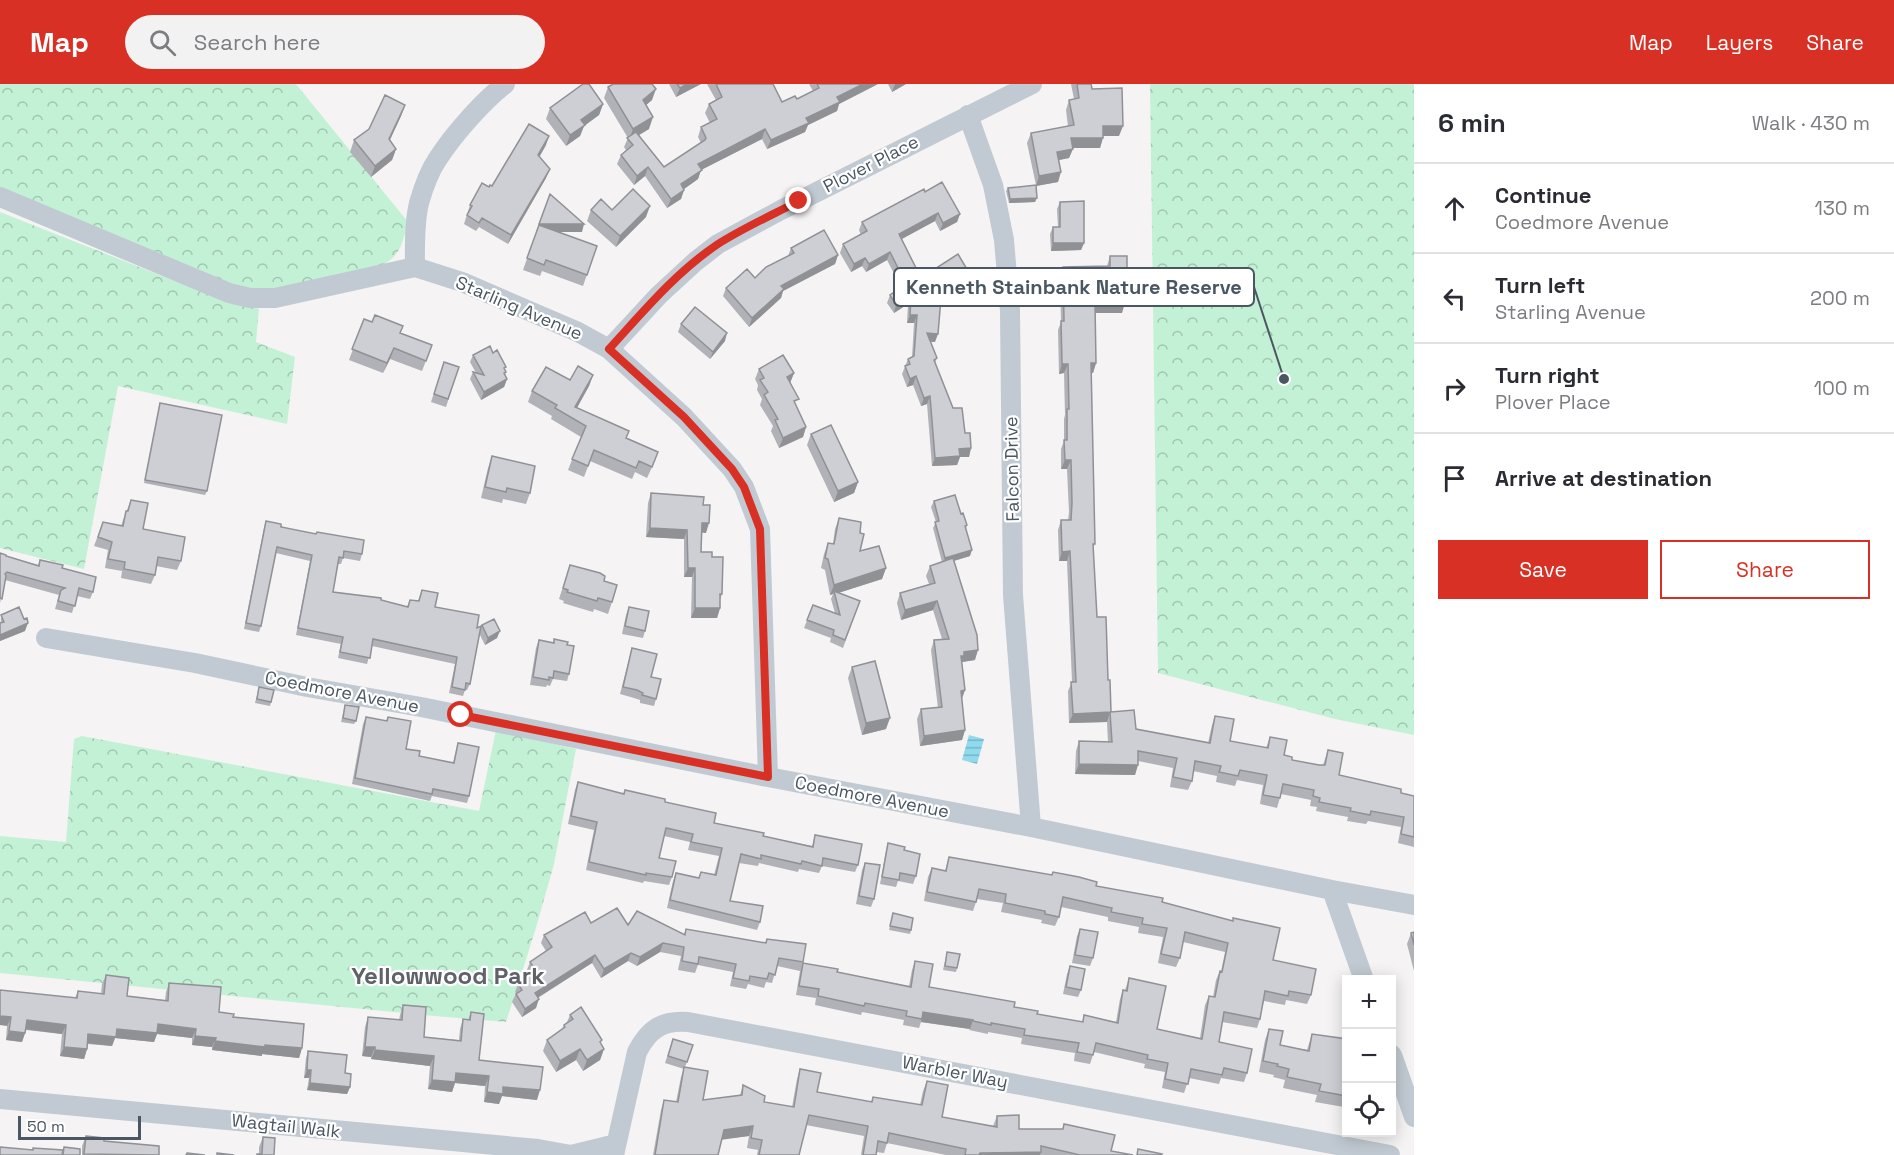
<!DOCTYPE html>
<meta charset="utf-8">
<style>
body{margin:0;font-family:"Space Grotesk",sans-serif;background:#f2f2f3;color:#2b2b33}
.controls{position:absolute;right:18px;bottom:18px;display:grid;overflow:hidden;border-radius:0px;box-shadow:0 3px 15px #0003}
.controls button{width:54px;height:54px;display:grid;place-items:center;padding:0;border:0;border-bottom:2px solid #e1e1e2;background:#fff;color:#2b2b33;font:30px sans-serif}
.scale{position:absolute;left:18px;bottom:15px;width:123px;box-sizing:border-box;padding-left:6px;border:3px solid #4a5661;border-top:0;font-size:16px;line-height:21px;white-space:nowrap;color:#4a5661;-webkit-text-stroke:4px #fff;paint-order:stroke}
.stop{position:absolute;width:18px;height:18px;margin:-14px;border:4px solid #d93025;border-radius:50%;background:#fff}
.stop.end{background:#d93025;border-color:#fff;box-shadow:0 2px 6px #0008}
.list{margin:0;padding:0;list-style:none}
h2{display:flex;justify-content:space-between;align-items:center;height:78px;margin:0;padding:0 24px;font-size:26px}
h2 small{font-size:20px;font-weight:400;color:#7c7c81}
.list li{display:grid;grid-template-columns:39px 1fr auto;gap:18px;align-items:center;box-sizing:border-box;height:90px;padding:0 24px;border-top:2px solid #e1e1e2}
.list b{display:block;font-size:22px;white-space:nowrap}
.list p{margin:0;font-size:20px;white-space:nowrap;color:#7c7c81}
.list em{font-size:20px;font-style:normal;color:#7c7c81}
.actions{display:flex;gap:12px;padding:18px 24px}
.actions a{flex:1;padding:14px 0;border:2px solid #d93025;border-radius:0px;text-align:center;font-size:21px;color:#d93025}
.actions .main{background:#d93025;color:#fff}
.icon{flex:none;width:33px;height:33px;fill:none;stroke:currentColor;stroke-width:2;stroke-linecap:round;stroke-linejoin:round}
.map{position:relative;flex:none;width:1414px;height:1071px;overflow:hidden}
header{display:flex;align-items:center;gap:36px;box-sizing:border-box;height:84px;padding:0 30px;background:#d93025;color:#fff}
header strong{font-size:28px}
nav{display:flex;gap:33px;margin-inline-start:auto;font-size:21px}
.search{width:420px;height:54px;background:#f2f2f3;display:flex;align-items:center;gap:15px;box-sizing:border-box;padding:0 21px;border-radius:33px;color:#7c7c81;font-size:22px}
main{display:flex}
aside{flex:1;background:#fff}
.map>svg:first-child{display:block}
.park{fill:url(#park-crowns)}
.water{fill:url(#water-rules)}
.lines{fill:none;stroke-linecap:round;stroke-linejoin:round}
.minor{stroke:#c1cad2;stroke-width:20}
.wall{fill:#b0b2b7}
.shaded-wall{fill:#909195}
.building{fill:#cdcfd5;stroke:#909195;stroke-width:1.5}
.route{stroke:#d93025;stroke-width:8}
.labels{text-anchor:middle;stroke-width:4.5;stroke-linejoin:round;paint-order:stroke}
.street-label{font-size:18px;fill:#4a5661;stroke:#fff}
.district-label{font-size:24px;font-weight:bold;fill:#5f6368;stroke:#fff}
.leader{fill:none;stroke:#4a5661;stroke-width:2}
.callout-dot{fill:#4a5661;stroke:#fff;stroke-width:2}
.callout{fill:#fff;stroke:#4a5661;stroke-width:2}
.callout-label{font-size:20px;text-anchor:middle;font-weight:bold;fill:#4a5661}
</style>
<header>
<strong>Map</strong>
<div class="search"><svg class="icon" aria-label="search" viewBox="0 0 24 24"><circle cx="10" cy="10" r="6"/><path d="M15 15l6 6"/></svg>Search here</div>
<nav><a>Map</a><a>Layers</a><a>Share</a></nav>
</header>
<main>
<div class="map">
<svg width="1414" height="1071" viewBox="0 0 1414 1071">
<defs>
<pattern id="park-crowns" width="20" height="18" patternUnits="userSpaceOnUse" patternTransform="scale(1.5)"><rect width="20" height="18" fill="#c3f1d5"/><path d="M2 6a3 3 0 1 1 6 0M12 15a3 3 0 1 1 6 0" fill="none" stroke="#a0c6b0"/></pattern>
<pattern id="water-rules" width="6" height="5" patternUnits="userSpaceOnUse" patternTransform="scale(1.5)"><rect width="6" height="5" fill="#90daee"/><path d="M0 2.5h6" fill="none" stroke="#78b4c4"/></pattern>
</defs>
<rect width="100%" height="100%" fill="#f5f3f3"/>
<path class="park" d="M0,0H296L408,138C402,160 401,172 379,183L275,207L236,205L0,111Z
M1150,0H1414V651L1335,635L1158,589Z
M0,128L200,207L259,225L256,258L295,273L287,340L118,302L84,485L0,464Z
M496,646L576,665L554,780L535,847L506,938L434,932L0,889V752L66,758L74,655L82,652L479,727Z"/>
<path class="water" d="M969,651L984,655L977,680L962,676Z"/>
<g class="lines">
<path class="minor" d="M968,31L993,101L1004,156L1010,227L1013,511L1031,743
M0,113L229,209L250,214H275L415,183L462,198L578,248L609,265L684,333L732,385L744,403L760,445L768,693
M415,183C415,162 414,140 419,119C423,105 429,88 437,76C453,51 482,18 505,0
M609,265L659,211L696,177L718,160L781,126L1032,0
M46,554L195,579L307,603L421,623L768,693L1031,743L1332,806L1414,821
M1332,806L1364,896
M1392,971L1414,1033
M0,1015L538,1065L571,1071
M571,1071L616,1060
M614,1071L637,968C649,945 662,936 688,938L1390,1071"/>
</g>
<path class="wall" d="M669,0H701L676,13Z
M707,0H773L782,18L797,15L813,7L809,0H878L839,20L837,27L808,41L805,48L767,65L762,55L701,86L698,95L684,105L681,115L667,124L645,92L634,101L617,80L621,71L626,66L624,63L628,54L604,14L608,3L652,16L646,21L649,45L639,51L664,83L701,59L698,53L701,43L710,39L705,29L709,20L716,16Z
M888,0H906L892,8Z
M1071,0H1091L1092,5L1119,52H1103L1100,64H1073L1069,74L1059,76L1058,98L1036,102L1035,118L1009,119L1006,107L1008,104L1036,101L1027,59L1031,49L1068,42L1066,26L1069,16L1074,15Z
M603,20L599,31L584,42L580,52L566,62L546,35L550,24Z
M405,21L401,32L390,56L396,65L392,76L371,93L350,68L354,56Z
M546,61L540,72L546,94L508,160L479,143L476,147L464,140L470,121L489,103L492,102Z
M925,108L960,130L957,138L940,147L935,137L902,155L921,194L965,195L941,208L935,258H930L937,274L935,279L953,324L971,364L969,373H960L957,381L932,382L927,320L921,322L913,301L907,303L902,290L908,275L912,273L914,239H907L908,220L894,229L887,219L890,211L901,203L887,176L866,188L862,182L851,188L840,169L843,160L861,151L859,146L862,138Z
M550,110L582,148H558L597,162L583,202L542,187L540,192L523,186Z
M1060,118L1084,159L1081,166L1051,167L1050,150L1053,143H1058L1057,125Z
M591,126H612L646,133L616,163L587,137Z
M791,164L838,171L835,180L783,207L781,214L749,243L723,212L726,204L755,194L788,172Z
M1110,172L1125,199L1122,229H1095L1096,279L1093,289H1091L1095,460L1093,464L1097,533L1108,596L1111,628L1136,645L1208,659L1212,641L1215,632L1230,657L1266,664L1270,653L1284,671L1292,676L1319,681H1323L1328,666L1339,691L1401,709L1414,712V763L1398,759L1401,743L1368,737L1366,740L1347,737L1348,733L1316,727L1317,723L1310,722L1311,716L1281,710L1277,724L1260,720L1263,701L1237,696L1235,702L1216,698L1217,692L1193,687L1192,697L1188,706L1170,703L1173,684L1138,677L1135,691L1075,690L1076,667L1079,657L1108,658L1107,638L1069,639L1068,607L1072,598L1067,477H1059L1058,446L1061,436H1068L1069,428L1067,385H1061V365L1064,357V335L1065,331L1064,289L1059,290L1058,246L1061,238L1060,192L1063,183L1107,182Z
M364,235L432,261L422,287L390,275L383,289L349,276Z
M681,240L725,257L710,275L678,248Z
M493,269L506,288L505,291L507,295L504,303L481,316L470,295L473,288L476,289L470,278L473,271Z
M444,278L459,283L446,323L431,318Z
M759,285L794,289L790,299L796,322L806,343L803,353L779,364L771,347L773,342L760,321L762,315L757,306L758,301L755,295Z
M593,291L589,302L576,324L629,347L626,354L654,379L647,394L635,388L632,395L590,377L584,393L568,386L581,353L551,335L552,332L528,318L532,307L570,296Z
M160,319L207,407L205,411L144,399Z
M811,350L858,398L854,409L834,418L807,361Z
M492,372L530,409L526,420L503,415L502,419L481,414L488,384Z
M651,409L703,421L706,449L701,448V468L712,473L722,510L720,516V524L717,534H691L692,493H684V455L646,453L648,419Z
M131,416L143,445L181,477L177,486L156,482L155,491L151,500L121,494L122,487L105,484L108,466L94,462L103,438L121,442L123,436Z
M934,417L961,430L967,441L966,445L970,472L954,477L975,576L962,578L965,606L962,615L965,646L962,656L920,662L917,635L921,625L938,624L931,566L934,556L942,555L933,526L901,536L897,519L900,509L929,500L926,492L930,482L942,478L933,444L936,438L931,423Z
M839,434L860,449V467L886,484L882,495L838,509L860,517L843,564L830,558L831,554L804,544L813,521L835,529L831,515L833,510L830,511L825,486L821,484L824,470L828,459L833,460L835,445Z
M266,437L362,470L360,477L343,474L341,480H338L333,508L381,516L407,523L410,516L418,517L422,506L435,523L477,544L480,546L482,541L497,554L485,561L479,549L470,600L467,606H465L463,612L449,609L455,580L372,562L367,580L338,574L341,560L296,551L310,477L276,469L261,542L259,548L244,545L264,444Z
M0,469L6,472L38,481L40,476L62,484L93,508L90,515L77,512L72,529L55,525L59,511L5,496L0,519Z
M570,481L604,497L612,518L608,530L594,525L593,528L576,523L563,519L564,517L559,515Z
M629,523L645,547L643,554L622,550L626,531Z
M1,531L25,547L0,557Z
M554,555L567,561L569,590L567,597L553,595L550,602L547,601L546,603L530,601L536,564L539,556L553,559Z
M632,564L651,593L656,615L654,622L640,619V616L634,614L620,610Z
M852,583L886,645L862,651L848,594Z
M259,603L271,618L270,622L255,619Z
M345,621L356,637L354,640L341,638Z
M366,633L386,637L388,633L406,665L419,672L453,679L458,659L469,712L467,719L432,712L430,717L352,700L363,640Z
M578,698L623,710L625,706L665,718L714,739L763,752L812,762L815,751L858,781L855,788L822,782L819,789L799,785L798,788L759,779L758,782L739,779L730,817L760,838L757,846L667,824L673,797L676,789L699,794L701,788L714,791L719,772L688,766L690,758L664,752L659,774L672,793L669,801L644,797L643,799L586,786L594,746L568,740L575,706Z
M888,759L904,766L916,792L913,800L898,797L896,803L880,800L886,767Z
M949,773L1096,802L1162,818L1273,876L1311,911L1307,920L1286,916L1285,921L1264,917L1260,935L1257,944L1222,938L1219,958L1247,989L1244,998L1221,994L1219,1000L1189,994L1184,1009L1162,1004L1165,988L1144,984L1145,980L1094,968L1090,980L1074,977L1075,969L1021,960L1022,954L988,948V950L969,946L970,945L921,938L919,944L903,941L904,936L862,928L861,931L815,921L816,914L796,911L800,887L777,882L772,899L766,898L764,904L748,900L746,905L730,902L733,888L698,881L695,889L678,886L681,872L660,868L637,882L628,877L601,894L592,879L538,914L536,924L522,933L512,918L516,909L515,908L518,900L521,898L523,893L529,889L527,886L530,878L546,867L541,859L544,851L591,839L628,841L684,850L686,845L765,859L767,855L803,879L837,888L909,902L912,886L915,877L929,903L1014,923L1037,930L1082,938L1084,931L1116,938L1120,915L1123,906H1125L1129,894L1157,945L1200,954L1205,921L1209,912L1213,913L1216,896L1220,887L1221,888L1225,868L1183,858L1180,874L1176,883L1158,879L1163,853L1138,849L1139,843L1108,837V833L1061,823L1059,833L1055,842L1041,839L1042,836L1001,828L1003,819L977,815L973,827L924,817L928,793L932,784L945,787Z
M865,779L874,815L871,823L856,820L862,786Z
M893,829L911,846L910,850L889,846Z
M1080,845L1093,874L1090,882L1072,879L1077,852Z
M1414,848V887L1407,860L1411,849Z
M947,868L957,884L956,888L943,886Z
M1070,882L1081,906L1078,913L1063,910L1067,890Z
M106,891L127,912L165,916L166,908L169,899L219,928L233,933L302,964L299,974L262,970V972L212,966V963L192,961V954L157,950L154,958L115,954L112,962L87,960V965L84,975L60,972L62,950L26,946L22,958L6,956L7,942L0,906L75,914L78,907L101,910L102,900Z
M403,921L424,953L459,956L460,945L463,935L468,936L471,928L479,976L537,1016L502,1012L499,1020L484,1018L485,1002L455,999L452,1008L428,1005L430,982L371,975V973L362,972L365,943L368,933L399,936L400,931Z
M570,931L601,960L604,965L600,976L583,987L576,976L556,988L543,967L547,956L562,945L564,941L567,938Z
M1269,945L1280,961L1307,966L1312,950L1347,955V1017L1344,1023L1315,1018L1317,1011L1283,1004L1285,996L1273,993L1274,991L1259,988L1265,956Z
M673,955L693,961L685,983L703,1016L740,1011L743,1001L764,1018L792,1023L797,995L800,985L817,1008L871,1018L873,1013L920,1021L923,1007L927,997L942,1033L993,1042L997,1032L1019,1045H1063L1064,1040L1111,1067L1133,1071H946L887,1059L884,1069L876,1068V1071H861L864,1052L806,1041L799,1071H757L758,1066L747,1064L749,1052L722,1055L718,1071H653L661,1026L664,1016L676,1018L681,993L684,985L665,979Z
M308,967L345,989L350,1003L347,1010L307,1006L309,994H304L306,974Z
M86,1052L104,1057L159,1071H82V1062Z
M263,1053L274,1071L259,1070V1063Z"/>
<path class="shaded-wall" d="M687,0H701L676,13L680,4Z
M863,0H878L839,20L837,27L808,41L805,48L767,65L771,56L806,34L837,13Z
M895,0H906L892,8Z
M656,5L652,16L639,27L643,16Z
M603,20L599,31L584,42L580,52L566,62L570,51L581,36Z
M405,21L401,32L385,66L389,55Z
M653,33L649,45L629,57L633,45Z
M1103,42H1123L1119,52H1099Z
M765,45L762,55L701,86L698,95L677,110L681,100L698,80Z
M549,52L546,61L535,80L538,71Z
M1071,54H1103L1100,64H1067Z
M396,65L392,76L371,93L375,82Z
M1073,65L1069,74L1054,77L1057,68Z
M648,83L645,92L634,101L637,92Z
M550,85L546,94L508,160L511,151Z
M1061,88L1058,98L1036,102L1039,92Z
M684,106L681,115L667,124L671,115Z
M1037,114L1035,118L1009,119L1010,115Z
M650,122L646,133L616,163L620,152Z
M938,129L935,137L896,158L899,150Z
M960,130L957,138L940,147L943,139Z
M539,140H584L582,148H536Z
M1053,159H1084L1081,166L1051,167Z
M890,168L887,176L866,188L869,180Z
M838,171L835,180L783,207L781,214L749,243L752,234L781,202Z
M865,174L862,182L851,188L854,180Z
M968,187L965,195L939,210L942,202Z
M911,212L908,220L894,229L896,221Z
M1125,219L1122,229H1091L1095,220Z
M910,231H917L914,239H907Z
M727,249L725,257L710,275L713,268Z
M927,249L938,250L935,258L924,257Z
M394,264L390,275L383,289L387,279Z
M1091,279H1096L1093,289H1088Z
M1062,280H1068L1064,289L1059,290Z
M794,289L790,299L787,293Z
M593,291L589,302L571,335L575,323Z
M916,292L913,301L907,303L910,295Z
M507,295L504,303L481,316L484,308Z
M930,312L927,320L921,322L924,314Z
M806,343L803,353L779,364L783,354Z
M971,364L969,373H960L957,381L932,382L935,374L959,365Z
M1065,376H1071L1067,385H1061Z
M858,398L854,409L834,418L838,407Z
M702,439H709L706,449L698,448Z
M650,444L687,446L684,455L646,453Z
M972,466L970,472L943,480L945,474Z
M1070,467L1067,477H1059L1062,468Z
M688,484H695L692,493H684Z
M886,484L882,495L835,510L834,507L833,510L830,511L834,501Z
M937,517L933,526L901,536L905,526Z
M695,524H720L717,534H691Z
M28,539L25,547L0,557V551Z
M500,547L497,554L485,561L488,554Z
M978,566L975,576L962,578L961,572L964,568Z
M965,606L961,616V607Z
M1110,628L1107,638L1069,639L1073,630Z
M890,634L886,645L862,651L866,639Z
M965,646L962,656L920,662L924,652Z
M1079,680L1138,681L1135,691L1075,690Z
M663,859L660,868L637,882L640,873Z
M631,869L628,877L601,894L604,885Z
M595,871L592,879L532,917L535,909Z
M539,915L536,924L522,933L525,925Z
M923,928L973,936L970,945L921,938Z
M0,932L11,933L7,942L0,941Z
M27,936L66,941L62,950L23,945Z
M158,940L196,945L192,954L157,950L154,958L115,954L112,962L85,959L88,950L117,945Z
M9,947L25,949L22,958L6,956Z
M195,952L216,954L212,963L192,961Z
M215,957L265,961L302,964L299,974L262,970V972L212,966Z
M64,963L87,965L84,975L60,972Z
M365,963H375L371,973L362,972Z
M580,965L576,976L556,988L560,977Z
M604,965L600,976L583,987L587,976Z
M375,966L434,972L430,982L371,975Z
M307,986H311L309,994H304Z
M456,989L489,992L485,1002L455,999L452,1008L428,1005L432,996Z
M310,999L350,1003L347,1010L307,1006Z
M503,1003L540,1006L537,1016L502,1012L499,1020L484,1018L487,1008Z
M753,1042L749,1052L720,1056L724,1046Z
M1041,1068L1040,1071H979L980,1069Z"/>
<path class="building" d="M583,0H589L603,20L581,36L585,41L570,51L550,24Z
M613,0H652L656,5L643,16L653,33L633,45L608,3Z
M677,0H687L680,4Z
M716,0H773L782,18L795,12L797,15L819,4L817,0H863L837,13L840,18L806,34L809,39L771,56L765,45L698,80L702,86L681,100L684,106L671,115L648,83L637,92L621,71L633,61L627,54L636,48L664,83L705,56L706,54L701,43L717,35L709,20L722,13Z
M1077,0H1091L1092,5L1122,4L1123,42H1103V54H1071L1073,65L1057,68L1061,88L1039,92L1031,49L1074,41L1069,16L1079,14Z
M385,11L405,21L389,55L396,65L375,82L354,56L369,45Z
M529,40L549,52L538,71L550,85L511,151L482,134L479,139L467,131L472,122L470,121L482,99L489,103L490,101L492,102Z
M942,98L960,130L943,139L938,129L899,150L921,194L958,170L968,187L942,202L938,250L927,249L937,274L934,276L953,324H962L965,349H970L971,364L959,365L960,372L935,374L930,312L924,314L916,292L910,295L905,282L910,280L908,275L914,272L917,231H910L911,212L896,221L890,211L906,200L890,168L869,180L865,174L854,180L843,160L867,147L862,138L924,105L925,108Z
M1036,101L1037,114L1010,115L1008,104Z
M633,105L650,122L620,152L591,126L601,115L612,126Z
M550,110L584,140H539Z
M1084,117V159H1053V143H1060V118Z
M539,141L597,162L587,191L546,176L544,181L527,174Z
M824,146L838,171L781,202L784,205L752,234L726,204L747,185L755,194L766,183L794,169L791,164Z
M1110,172H1127V192H1124L1125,219L1095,220L1096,279H1091L1095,460H1093L1097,533H1106L1108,596H1110L1111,628L1134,626L1136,645L1210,659L1215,632L1234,635L1230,657L1268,664L1270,653L1287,656L1284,671L1292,673V676L1319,681H1325L1328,666L1343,669L1339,691L1401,705V709L1414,712V753L1401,750L1404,733L1371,727L1370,731L1350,727L1351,724L1319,718L1320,714L1313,712L1314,706L1283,700L1280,714L1263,711L1267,691L1240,686L1238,692L1219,688L1221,682L1195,677L1192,697L1173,693L1177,674L1138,667V681L1079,680V657L1112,658L1110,628L1073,630L1071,598H1076L1070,467L1062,468L1061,436H1071L1072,419L1071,376H1065L1064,356H1067V325H1069L1068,280H1062L1061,237H1064L1063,183L1110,182Z
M695,223L727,249L713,268L681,240Z
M375,231L403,242L400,249L432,261L426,277L394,264L387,279L352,265L364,235L372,238Z
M490,262L493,269L497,266L506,283L504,284L506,288L504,289L507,295L484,308L473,288L484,291L473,271Z
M783,271L794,289L787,293L799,315L794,317L806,343L783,354L775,336L778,335L764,311L768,308L760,296L764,294L759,285Z
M444,278L459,283L448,315L434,310Z
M578,282L593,291L575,323L629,347L626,354L658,368L652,383L639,377L636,384L594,366L588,382L572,375L586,342L555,324L557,321L532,307L546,283L570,296Z
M160,319L222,331L207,407L145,396Z
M831,341L858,398L838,407L811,350Z
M492,372L535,382L530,409L507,404L506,408L485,403Z
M651,409L704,413L703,421H710L709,439H702L701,468H712V473H723L722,510H720V524H695V484H688L687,446L650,444Z
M955,411L961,430L963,429L967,441L965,442L972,466L945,474L935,438L939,437L934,417Z
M131,416L148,419L143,445L185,453L181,477L158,473L155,491L124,485L125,478L108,475L112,458L98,453L103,438L123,442L126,427H128Z
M839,434L861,438L860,449L864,450L860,467L879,462L886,484L834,501L828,475L825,474L828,459L834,460Z
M266,437L281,440V443L316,450L317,448L364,456L362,470L344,467L343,474L339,473L333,508L381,514V516L408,523L410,516L419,517L422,506L438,509L435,523L479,531L477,544L481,542L470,600L466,599L465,606L452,603L457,573L373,555L370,574L340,568L343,553L298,544L312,471L277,463L261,542L246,539Z
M0,469L6,471V472L39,482L40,476L63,481L62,484L96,493L93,508L79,504L75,522L58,517L61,506L65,504L7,488L5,490L6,492L2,515L0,514Z
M953,474L977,551L978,566L964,568V572H961L965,606L961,607L965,646L924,652L921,625L942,623L934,556L949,555L937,517L905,526L900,509L935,499L930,482Z
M570,481L600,489L605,492L604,497L617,501L612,518L598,514L597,517L567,508L568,506L563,504Z
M834,507L860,517L845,556L833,551L834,546L807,536L813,521L840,531Z
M19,523L24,535L27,534L28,539L0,551V539L4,538L1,531Z
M629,523L649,527L645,547L625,542Z
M494,535L500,547L488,554L482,541Z
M554,555L568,558L567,561L574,562L569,590L554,587L553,594L549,593V596L533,593L539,556L554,559Z
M632,564L657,570L651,593L661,595L656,615L642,611L643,609L637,606L623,603Z
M875,577L890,634L866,639L852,583Z
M259,603L274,606L271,618L257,615Z
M345,621L359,623L356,637L343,634Z
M366,633L387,637L388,633L411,637L406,665L420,667L419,672L454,679L458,659L479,663L469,712L433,705L432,710L355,694Z
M578,698L624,710L625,706L665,715V718L716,729L714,739L764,749L763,752L813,763L815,751L862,760L858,781L823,774L822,782L802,777L801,780L761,771V775L741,770L730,817L763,822L760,838L670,816L676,789L699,794L701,788L716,791L722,764L691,758L693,750L666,744L659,774L676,777L672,793L646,789V791L589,778L597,738L571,732Z
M888,759L905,763L904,766L920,770L916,792L900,789L899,796L882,793Z
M949,773L1052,791L1053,788L1079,793L1097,798L1096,802L1163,814L1162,818L1233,837V834L1280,844L1273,876L1316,885L1311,911L1289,907L1288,912L1265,907L1260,935L1224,928L1219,958L1252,965L1247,989L1224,984L1222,991L1191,985L1188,1000L1165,995L1168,979L1147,975L1148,971L1096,959L1093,971L1077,968L1079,959L1024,951L1025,945L991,939V941L973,937V936L923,928L922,935L906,932L907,927L865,919L864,922L818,912L819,905L799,902L803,879L838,885L837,888L911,903L915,877L933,880L929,903L1015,918L1014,923L1038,927L1037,930L1083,938L1084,931L1118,939L1123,906L1127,907L1129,894L1166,902L1157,945L1202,955L1209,912L1215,913L1220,887L1222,888L1228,859L1185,848L1180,874L1161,870L1167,844L1142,840L1143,834L1111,828L1112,824L1063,813L1059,833L1045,830V827L1005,819L1006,810L979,805L976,818L927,808L932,784L946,787Z
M865,779L880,781L874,815L859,812Z
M617,824L628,841L637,827L685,851L686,845L766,859L767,855L806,860L803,878L779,874L775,891L769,889L767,895L750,892L749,897L733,894L736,880L699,873L698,880L682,877L684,863L663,859L640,873L631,869L604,885L595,871L535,909L539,915L525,925L516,910L522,906L518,900L524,896L523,893L535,885L530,878L552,863L544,851L585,828L591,839Z
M893,829L913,834L911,846L890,842Z
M1080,845L1098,848L1093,874L1075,871Z
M1414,848V861L1411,849Z
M947,868L960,870L957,884L945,882Z
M1070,882L1085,885L1081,906L1066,903Z
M106,891L129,894L127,912L168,917L169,899L221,903L219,928L234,930L233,933L304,940L302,964L265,961V963L215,957L216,954L195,952L196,945L158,940L157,949L117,945L116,953L88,950L87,965L64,963L66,941L27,936L25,949L9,947L11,933L0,932V906L77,914L78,907L104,910Z
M403,921L426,923L424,953L461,957L463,935L470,936L471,928L484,930L479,976L543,983L540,1006L503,1003V1010L487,1008L489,992L456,989L455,998L432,996L434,972L375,966V963H365L368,933L402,936Z
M581,923L602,956L600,958L604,965L587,976L580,965L560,977L547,956L565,943L564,941L573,935L570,931Z
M1269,945L1283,947L1280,961L1309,967L1312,950L1347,955V1012L1319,1007L1321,1000L1287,993L1289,985L1277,982L1278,980L1263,977Z
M673,955L693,961L687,978L668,972Z
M308,967L347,971L345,989L351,990L350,1003L310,999L311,986H307Z
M684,983L708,987L703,1016L742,1011L743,1001L765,1012L764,1018L794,1023L800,985L821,989L817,1008L872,1018L873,1013L922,1021L927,997L948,1001L942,1033L997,1043V1032L1019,1031V1045H1063L1064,1040L1115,1051L1111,1067L1133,1071H1080L1041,1062V1068L980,1069L979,1071H965L966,1065L889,1049L887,1059L878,1057L876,1071H863L868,1042L809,1031L799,1071H759L762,1056L751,1054L753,1042L724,1046L718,1071H655L664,1016L678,1018Z
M86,1052L104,1054V1057L159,1062V1071L84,1070Z
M263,1053L275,1054L274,1071H257V1070H262Z
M0,1063L33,1066V1064L63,1066L62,1071H0Z
M64,1063L80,1065V1071H63Z
M1138,1065L1162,1070L1161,1071H1137Z
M187,1069L205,1071H186Z
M217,1069L234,1071H217Z"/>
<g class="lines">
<path class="route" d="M461,631L768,693L760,445L744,403L732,385L684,333L609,265C643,228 676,188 718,160C743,144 772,131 799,117"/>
</g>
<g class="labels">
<g class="street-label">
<text transform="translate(871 80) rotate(-27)" y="6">Plover Place</text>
<text transform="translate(519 224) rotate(23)" y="6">Starling Avenue</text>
<text transform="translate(1012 385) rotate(-91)" y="6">Falcon Drive</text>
<text transform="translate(342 608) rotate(11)" y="6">Coedmore Avenue</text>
<text transform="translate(872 713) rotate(11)" y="6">Coedmore Avenue</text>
<text transform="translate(955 988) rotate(11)" y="6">Warbler Way</text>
<text transform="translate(286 1042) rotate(6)" y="6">Wagtail Walk</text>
</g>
<g class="district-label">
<text x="448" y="900">Yellowwood Park</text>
</g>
</g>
<path class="leader" d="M1284 295L1254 203"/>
<circle class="callout-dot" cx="1284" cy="295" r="6"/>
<rect class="callout" x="894" y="184" width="360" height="38" rx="6"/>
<g class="callout-label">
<text x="1074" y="210">Kenneth Stainbank Nature Reserve</text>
</g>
</svg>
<div class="controls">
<button>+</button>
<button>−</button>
<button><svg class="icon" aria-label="locate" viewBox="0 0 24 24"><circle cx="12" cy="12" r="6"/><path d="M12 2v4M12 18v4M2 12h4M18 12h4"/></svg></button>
</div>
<div class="scale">50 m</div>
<div class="stop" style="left:461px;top:631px"></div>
<div class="stop end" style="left:799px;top:117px"></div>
</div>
<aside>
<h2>6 min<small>Walk · 430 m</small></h2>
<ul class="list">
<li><svg class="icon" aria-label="ahead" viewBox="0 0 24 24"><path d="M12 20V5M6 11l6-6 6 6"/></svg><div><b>Continue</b><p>Coedmore Avenue</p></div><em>130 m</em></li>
<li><svg class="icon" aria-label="left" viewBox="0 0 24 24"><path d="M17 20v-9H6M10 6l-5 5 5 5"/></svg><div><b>Turn left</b><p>Starling Avenue</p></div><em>200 m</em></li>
<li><svg class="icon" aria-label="right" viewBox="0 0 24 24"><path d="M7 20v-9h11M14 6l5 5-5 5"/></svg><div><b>Turn right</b><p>Plover Place</p></div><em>100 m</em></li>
<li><svg class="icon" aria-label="arrive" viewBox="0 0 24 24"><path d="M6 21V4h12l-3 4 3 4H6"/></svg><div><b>Arrive at destination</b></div></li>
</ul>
<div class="actions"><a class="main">Save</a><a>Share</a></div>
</aside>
</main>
